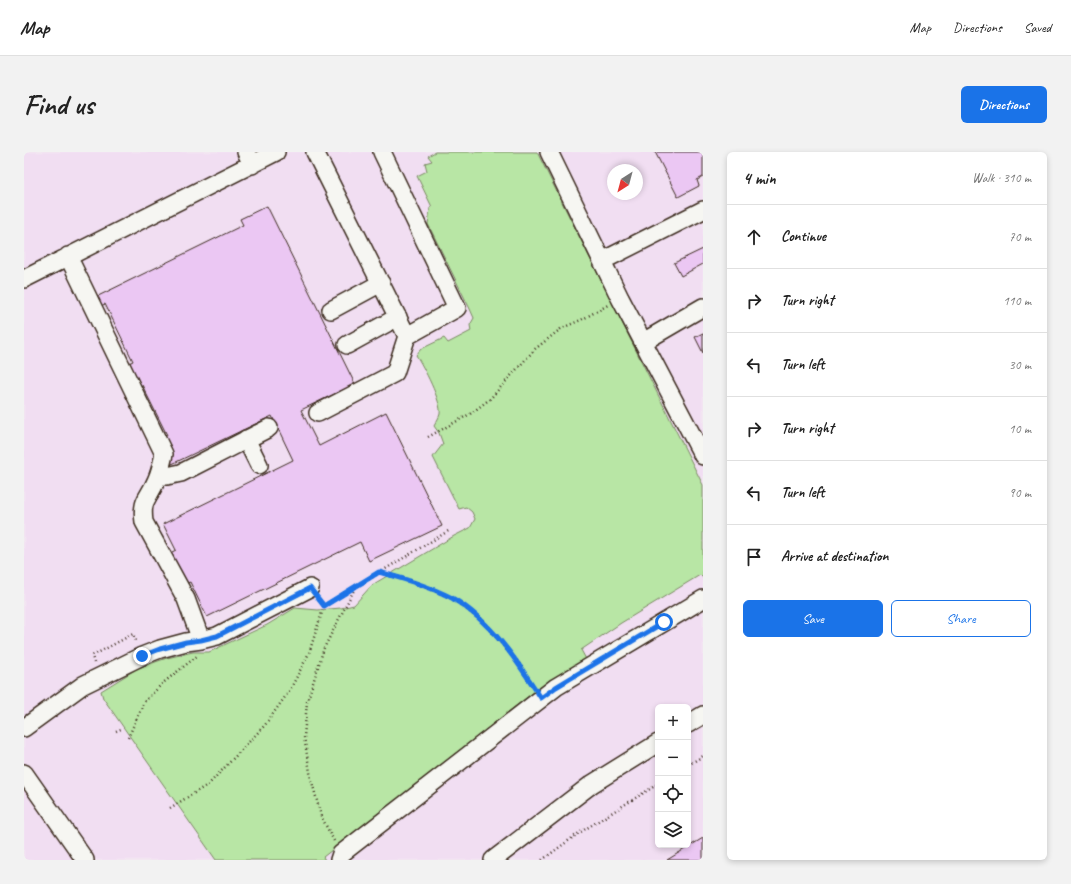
<!DOCTYPE html>
<meta charset="utf-8">
<style>
body{margin:0;font-family:Caveat,sans-serif;background:#f2f2f2;color:#222}
.controls{position:absolute;right:12px;bottom:12px;display:grid;overflow:hidden;border-radius:6px;box-shadow:0 2px 6px #0003}
.controls button{width:36px;height:36px;display:grid;place-items:center;padding:0;border:0;border-bottom:1px solid #e0e0e0;background:#fff;color:#222;font:20px sans-serif}
.compass{position:absolute;left:583px;top:12px;width:36px;height:36px;border-radius:50%;background:#fff;box-shadow:0 2px 6px #0003;rotate:216deg}
.stop{position:absolute;width:12px;height:12px;margin:-9px;border:3px solid #1a73e8;border-radius:50%;background:#fff}
.stop.end{background:#1a73e8;border-color:#fff;box-shadow:0 1px 4px #0008}
.list{margin:0;padding:0;list-style:none}
h2{display:flex;justify-content:space-between;align-items:center;height:52px;margin:0;padding:0 16px;font-size:17px}
h2 small{font-size:13px;font-weight:400;color:#767676}
.list li{display:grid;grid-template-columns:26px 1fr auto;gap:12px;align-items:center;box-sizing:border-box;height:64px;padding:0 16px;border-top:1px solid #e0e0e0}
.list b{display:block;font-size:15px;white-space:nowrap}
.list em{font-size:13px;font-style:normal;color:#767676}
.actions{display:flex;gap:8px;padding:12px 16px}
.actions a{flex:1;padding:9px 0;border:1px solid #1a73e8;border-radius:6px;text-align:center;font-size:14px;color:#1a73e8}
.actions .main{background:#1a73e8;color:#fff}
.icon{flex:none;width:22px;height:22px;fill:none;stroke:currentColor;stroke-width:2;stroke-linecap:round;stroke-linejoin:round}
.map{position:relative;flex:none;width:679px;height:708px;overflow:hidden;border-radius:6px}
header{display:flex;align-items:center;gap:24px;box-sizing:border-box;height:56px;padding:0 20px;background:#fff;border-bottom:1px solid #e0e0e0}
header strong{font-size:19px}
nav{display:flex;gap:22px;margin-inline-start:auto;font-size:14px}
.intro{display:flex;align-items:center;justify-content:space-between;box-sizing:border-box;height:96px;padding:0 24px}
h1{margin:0;font-size:28px}
.button{padding:10px 18px;border-radius:6px;background:#1a73e8;color:#fff;font-size:14px;font-weight:700}
main{display:flex;gap:24px;padding:0 24px}
aside{flex:1;background:#fff;border-radius:6px;box-shadow:0 2px 6px #0003}
.map>svg:first-child{display:block}
.built{fill:#f1def2;fill-rule:evenodd}
.green{fill:#b8e6a5;stroke:#7a8862}
.building{fill:#ebc7f3;stroke:#3b2a1e}
.lines{fill:none;stroke-linecap:round;stroke-linejoin:round}
.minor-casing{stroke:#3b2a1e;stroke-width:20}
.path{stroke:#3b2a1e;stroke-width:2.5;stroke-dasharray:1 3;stroke-linecap:butt}
.minor{stroke:#f6f6f2;stroke-width:17}
.route{stroke:#1a73e8;stroke-width:5}
</style>
<header>
<strong>Map</strong>
<nav><a>Map</a><a>Directions</a><a>Saved</a></nav>
</header>
<div class="intro"><h1>Find us</h1><a class="button">Directions</a></div>
<main>
<div class="map">
<svg width="679" height="708" viewBox="0 0 679 708">
<rect width="100%" height="100%" fill="#f3e8f2"/>
<filter id="ink" filterUnits="userSpaceOnUse"><feTurbulence type="fractalNoise" baseFrequency=".025" numOctaves="2"/><feDisplacementMap in="SourceGraphic" scale="8" xChannelSelector="R" yChannelSelector="G"/><feConvolveMatrix kernelMatrix="1 2 1 2 8 2 1 2 1" color-interpolation-filters="sRGB"/></filter>
<g filter="url(#ink)">
<path class="built" d="M0,0H679V708H0ZM589,18H613V42H589ZM634,555H664V693H634Z"/>
<path class="green" d="M411,0H513L679,333V426L676,423L597,471L557,498L563,509L528,528L515,536L308,698L299,705L301,708H192L79,546L77,539L114,516L143,506L169,500H185L243,473L271,456L294,458L317,456L330,453L348,433L430,384L446,376L451,367L448,360L442,355L435,357L409,305L419,292L415,281L410,274C412,270 415,266 416,262C418,250 399,214 392,203L397,197L420,186L424,191L447,179L446,173L450,166L446,157L404,72L406,56L408,55L393,24L403,19L401,11L408,9L404,4Z"/>
<path class="building" d="M631,0H679V25L673,28L675,34L654,45Z
M243,54L331,232L277,258L295,294L362,260L418,374L345,409L336,390L183,465L166,430L159,433L144,402L152,398L139,372L269,308L248,264L148,312L136,287L143,283L118,233L111,237L99,214L109,209L81,152L73,156L68,147L219,73L216,67Z
M679,97V112L657,124L650,111Z
M679,181V201L671,185Z
M679,686V708H643Z"/>
<g class="lines">
<g class="minor-casing">
<path id="minor" d="M222,0L228,13
M291,0L383,184L433,156L358,0
M525,0L596,146L679,304
M44,104L140,302C138,311 136,321 132,329C124,348 117,347 120,370L162,447L177,488
M578,109L679,58
M0,127L252,0
M307,158L357,131
M619,190L679,155
M323,193L374,165
M294,261L371,221L383,184
M222,287L235,313
M135,322L143,324L157,321L245,276
M664,572L679,563
M0,576L59,533L118,504L136,497L162,490L177,488L193,484L286,436
M0,621L61,708
M315,708L317,702L532,535L679,447
M469,708L568,632L634,591"/>
</g>
<path class="path" d="M404,285L446,262L466,247L511,197L538,176L557,168L584,153
M355,420L388,429L428,446L460,470L496,513L509,534
M300,454L426,378
M70,511L68,504L109,482L113,491
M92,579L97,577
M104,586L120,550L139,531L173,504
M664,613L679,604
M146,656L185,632L241,573L266,538L285,501L300,454L294,447
M310,689L297,664L287,626L280,585L283,550L300,496L331,436
M518,708L555,681L634,632"/>
<use href="#minor" class="minor"/>
</g>
</g>
<g class="lines" filter="url(#ink)">
<path class="route" d="M118,504L136,497L162,490L177,488L193,484L286,436L300,454L355,420C380,427 405,434 428,446C466,468 494,510 517,546L532,535L640,470"/>
</g>
</svg>
<div class="controls">
<button>+</button>
<button>−</button>
<button><svg class="icon" aria-label="locate" viewBox="0 0 24 24"><circle cx="12" cy="12" r="6"/><path d="M12 2v4M12 18v4M2 12h4M18 12h4"/></svg></button>
<button><svg class="icon" aria-label="layers" viewBox="0 0 24 24"><path d="M12 4l9 5-9 5-9-5zM3 14l9 5 9-5"/></svg></button>
</div>
<svg class="compass" viewBox="-18 -18 36 36"><path d="M0-13l5 13h-10z" fill="#e53935"/><path d="M0 13l5-13h-10z" fill="#767676"/></svg>
<div class="stop" style="left:640px;top:470px"></div>
<div class="stop end" style="left:118px;top:504px"></div>
</div>
<aside>
<h2>4 min<small>Walk · 310 m</small></h2>
<ul class="list">
<li><svg class="icon" aria-label="ahead" viewBox="0 0 24 24"><path d="M12 20V5M6 11l6-6 6 6"/></svg><div><b>Continue</b></div><em>70 m</em></li>
<li><svg class="icon" aria-label="right" viewBox="0 0 24 24"><path d="M7 20v-9h11M14 6l5 5-5 5"/></svg><div><b>Turn right</b></div><em>110 m</em></li>
<li><svg class="icon" aria-label="left" viewBox="0 0 24 24"><path d="M17 20v-9H6M10 6l-5 5 5 5"/></svg><div><b>Turn left</b></div><em>30 m</em></li>
<li><svg class="icon" aria-label="right" viewBox="0 0 24 24"><path d="M7 20v-9h11M14 6l5 5-5 5"/></svg><div><b>Turn right</b></div><em>10 m</em></li>
<li><svg class="icon" aria-label="left" viewBox="0 0 24 24"><path d="M17 20v-9H6M10 6l-5 5 5 5"/></svg><div><b>Turn left</b></div><em>90 m</em></li>
<li><svg class="icon" aria-label="arrive" viewBox="0 0 24 24"><path d="M6 21V4h12l-3 4 3 4H6"/></svg><div><b>Arrive at destination</b></div></li>
</ul>
<div class="actions"><a class="main">Save</a><a>Share</a></div>
</aside>
</main>
